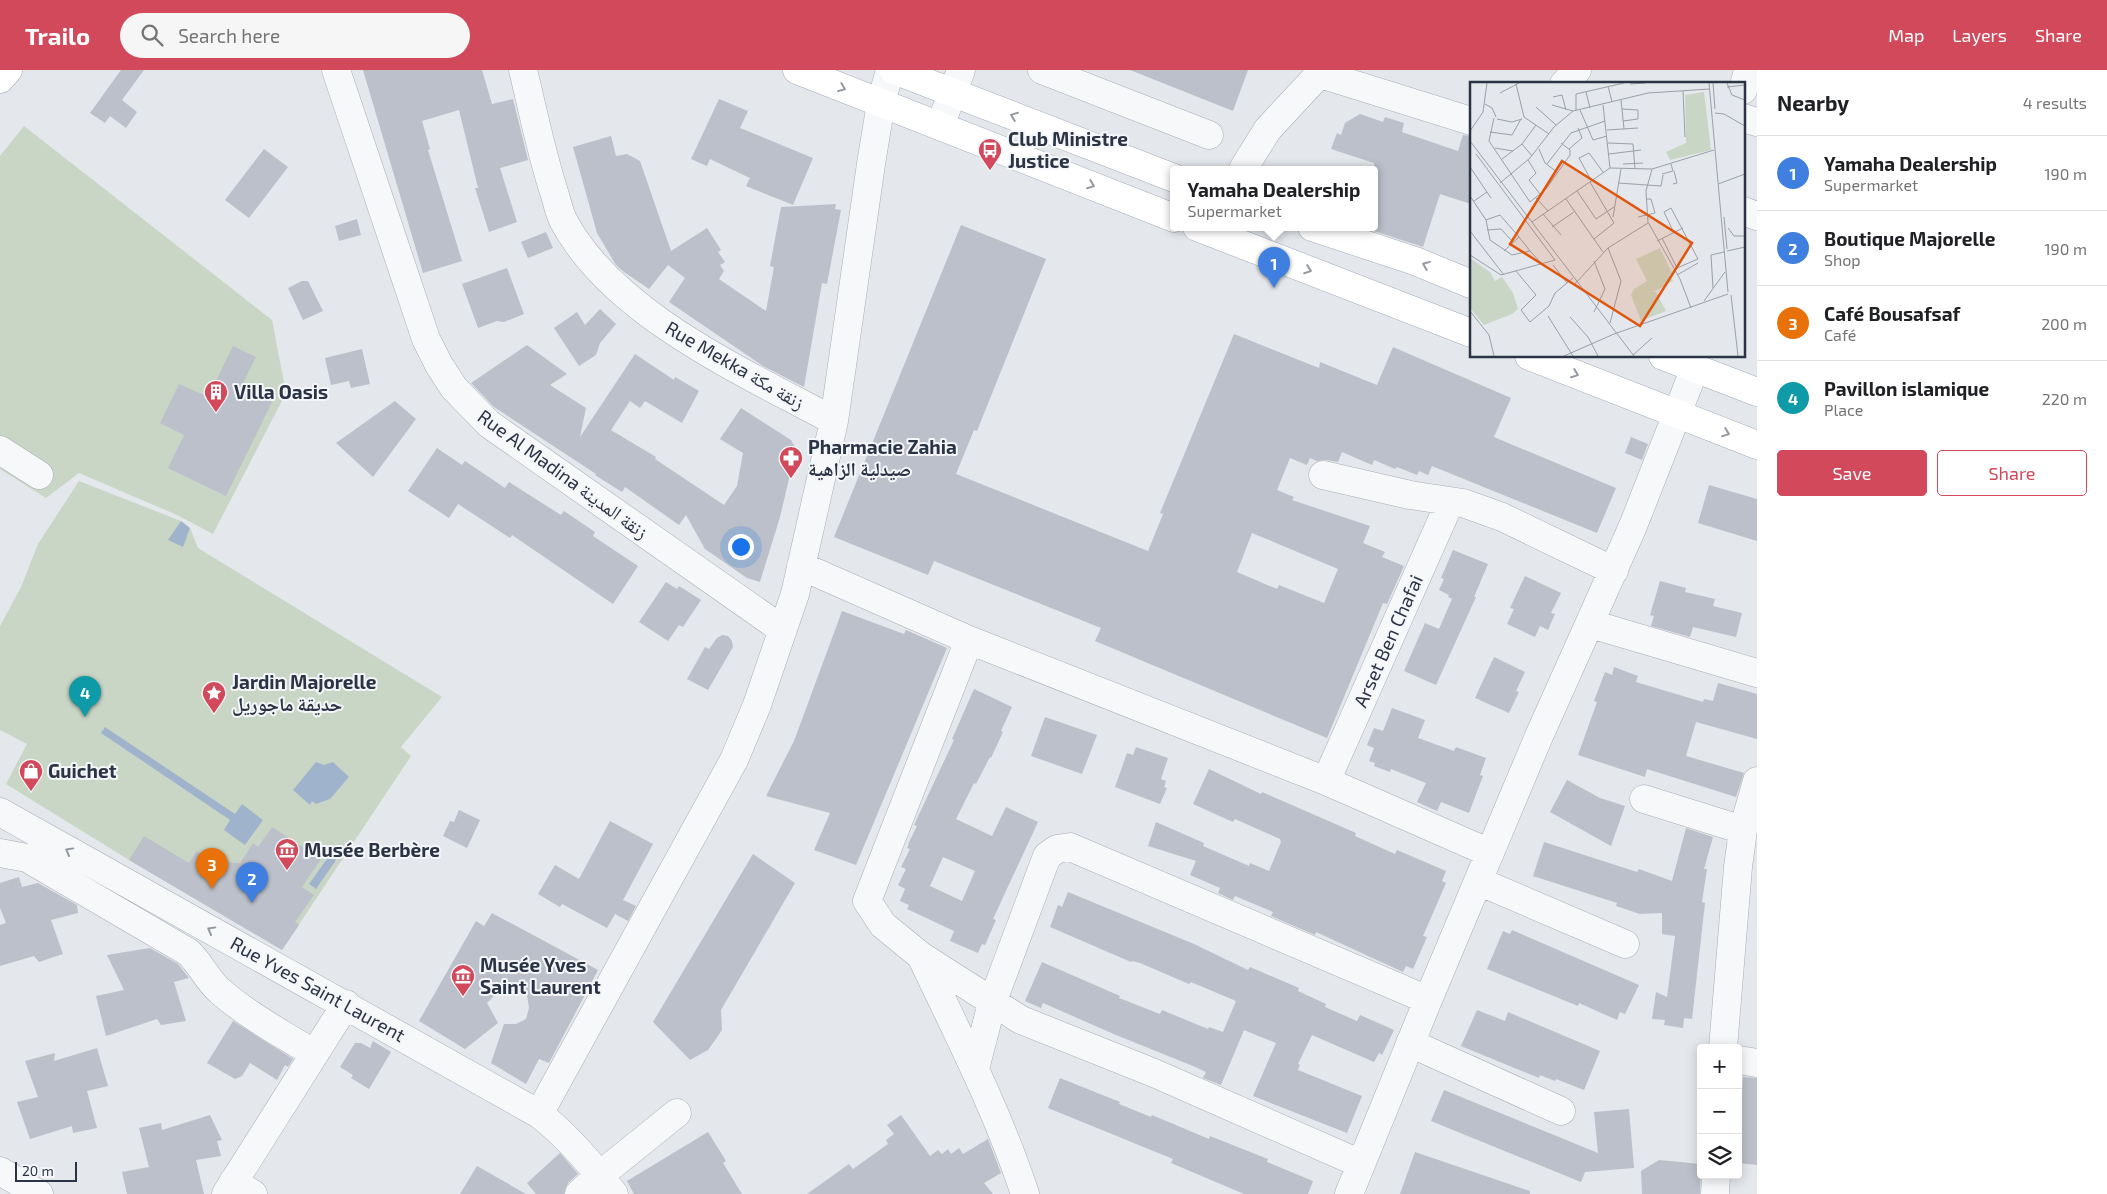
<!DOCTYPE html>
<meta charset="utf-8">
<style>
body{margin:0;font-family:"Exo 2","Noto Naskh Arabic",sans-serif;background:#f6f6f6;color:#202124}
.controls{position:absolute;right:15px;bottom:15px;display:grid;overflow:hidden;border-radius:5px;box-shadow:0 2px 12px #0003}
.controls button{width:45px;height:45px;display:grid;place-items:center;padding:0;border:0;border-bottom:1px solid #e0e0e0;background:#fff;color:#202124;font:25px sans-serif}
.scale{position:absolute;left:15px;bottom:12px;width:62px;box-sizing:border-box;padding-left:5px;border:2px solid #2b3445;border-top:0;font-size:14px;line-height:18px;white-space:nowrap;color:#2b3445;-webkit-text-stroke:4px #f4f6f9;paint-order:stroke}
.you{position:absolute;left:740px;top:476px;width:18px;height:18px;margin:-12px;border:4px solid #fff;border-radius:50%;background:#1a73e8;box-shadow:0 0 0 8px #1a73e833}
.badge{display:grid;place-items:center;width:32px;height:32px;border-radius:50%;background:#d1495b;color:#fff;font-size:16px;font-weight:700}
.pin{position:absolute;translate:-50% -41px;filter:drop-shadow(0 1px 2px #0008)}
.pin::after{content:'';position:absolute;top:26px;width:18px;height:15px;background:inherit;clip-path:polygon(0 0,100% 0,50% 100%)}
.popup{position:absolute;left:1170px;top:96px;width:208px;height:65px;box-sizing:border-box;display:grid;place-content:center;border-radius:5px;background:#fff;filter:drop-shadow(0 1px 4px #0005);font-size:16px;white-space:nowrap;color:#757577}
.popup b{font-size:19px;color:#202124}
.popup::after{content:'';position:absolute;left:50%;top:100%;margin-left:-10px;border:10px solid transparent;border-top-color:#fff}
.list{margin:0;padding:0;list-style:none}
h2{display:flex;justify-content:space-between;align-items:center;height:65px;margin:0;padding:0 20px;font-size:21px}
h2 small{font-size:16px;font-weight:400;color:#757577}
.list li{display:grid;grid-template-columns:32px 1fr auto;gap:15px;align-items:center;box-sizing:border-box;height:75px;padding:0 20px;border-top:1px solid #e0e0e0}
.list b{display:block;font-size:19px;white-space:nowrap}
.list p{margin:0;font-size:16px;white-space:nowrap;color:#757577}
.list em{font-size:16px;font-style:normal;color:#757577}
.actions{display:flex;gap:10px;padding:15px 20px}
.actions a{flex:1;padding:11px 0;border:1px solid #d1495b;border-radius:5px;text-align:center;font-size:18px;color:#d1495b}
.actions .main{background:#d1495b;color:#fff}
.icon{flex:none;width:28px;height:28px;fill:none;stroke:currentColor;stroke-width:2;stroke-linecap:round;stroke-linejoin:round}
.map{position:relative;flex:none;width:1757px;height:1124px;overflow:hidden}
header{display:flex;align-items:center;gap:30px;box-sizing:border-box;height:70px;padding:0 25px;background:#d1495b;color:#fff}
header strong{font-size:24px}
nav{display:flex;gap:28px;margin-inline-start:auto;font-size:18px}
.search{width:350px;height:45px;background:#f6f6f6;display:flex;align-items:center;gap:12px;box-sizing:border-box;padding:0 18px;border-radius:28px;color:#757577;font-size:19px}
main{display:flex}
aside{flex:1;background:#fff}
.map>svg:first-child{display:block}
.green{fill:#c9d6c5}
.water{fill:#9fb4cc}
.building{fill:#bbc0ca;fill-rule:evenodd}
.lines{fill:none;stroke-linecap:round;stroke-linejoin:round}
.minor-casing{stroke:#a9aeb7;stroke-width:29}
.major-casing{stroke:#a3abb8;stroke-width:29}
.minor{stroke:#f7f8fa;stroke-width:28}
.major{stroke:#fff;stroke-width:28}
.oneway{stroke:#959aa2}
.oneway2{stroke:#9196a0}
.labels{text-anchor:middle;stroke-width:4;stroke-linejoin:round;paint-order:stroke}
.poi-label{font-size:19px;font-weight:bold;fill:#2b3445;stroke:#f4f6f9;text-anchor:start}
.street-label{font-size:19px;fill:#2b3445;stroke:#f4f6f9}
.inset-road{fill:none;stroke:#9a9fa9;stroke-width:1}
.view{fill:#df570f;fill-opacity:0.15;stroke:#df570f;stroke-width:2.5}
.inset-edge{fill:none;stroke:#2b3445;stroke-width:2.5}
</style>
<header>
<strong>Trailo</strong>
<div class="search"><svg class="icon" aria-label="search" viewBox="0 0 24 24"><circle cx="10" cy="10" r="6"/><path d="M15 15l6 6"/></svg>Search here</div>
<nav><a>Map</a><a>Layers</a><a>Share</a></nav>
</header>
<main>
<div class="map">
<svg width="1757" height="1124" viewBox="0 0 1757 1124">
<rect width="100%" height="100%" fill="#e4e7ec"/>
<path class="green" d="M24,56L272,250L286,323L213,464L177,445L79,403L46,428L0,399V86Z
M79,411L181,451L190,458L198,478L442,627L401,677L411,686L282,880L129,790L6,714L27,674L0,660V556L21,517L38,474Z"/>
<path class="water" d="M181,451L190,458L183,477L168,470Z
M105,657L235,744L242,734L263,750L245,775L224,760L230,750L101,663Z
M316,692L324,695L333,692L349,707L330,729L316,734L312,731L310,735L293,720Z
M329,786L336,790L316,819L309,814Z"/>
<path class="building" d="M121,0H144L122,30L137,42L126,58L110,46L105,53L90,43Z
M363,0H482L492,34L513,29L528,90L500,98L517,152L489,162L475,118H478L459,40L422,51L430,79L428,80L462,191L423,203Z
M1130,0H1248L1233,41Z
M719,29L748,41L740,58L813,88L793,135L746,116L750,108L710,89L707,96L691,89Z
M1360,44L1383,52L1385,47L1404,53L1402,62L1458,81L1463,65L1471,66V134L1440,124L1423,177L1374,161V93L1331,79L1337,63L1341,65L1345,53Z
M611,66L616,86L627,84L640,91L671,181L707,158L721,180L718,182L725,192L720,195L724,201L719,209L766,241L774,197L770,196L781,137L836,134L835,139L841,140L827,214L822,213L804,317L763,296L669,232L685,208L668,195L649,219L624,202L616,195L597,163L573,77Z
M264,79L288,97L249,148L225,130Z
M357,149L361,165L339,171L335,156Z
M961,155L1046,189L977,361L974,360L956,404L1148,481L1163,444L1160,443L1234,264L1319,298L1320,292L1377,315L1393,277L1511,328L1494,367L1616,418L1597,463L1432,396L1428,405L1419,401L1417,405L1397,397L1395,399L1374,390L1372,395L1342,382L1338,392L1326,390L1317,391L1310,388L1307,395L1290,388L1277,420L1294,427L1292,430L1370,456L1363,473L1385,482L1382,487L1404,496L1387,534L1383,533L1327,668L1095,571L1101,558L934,491L928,505L834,467ZM1252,463L1338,499L1324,533L1279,515L1277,519L1237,502Z
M546,162L553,178L528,188L521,172Z
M507,198L524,244L504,252L497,251L478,258L462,214Z
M302,211H308L323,241L303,250L288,218Z
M600,239L616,254L600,273L596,285L579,296L554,258L577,242L585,255Z
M527,275L567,304L550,315L586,338L580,367L635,284L674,310L675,307L699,321L682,353L645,331L640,338L630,331L611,360L656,387L655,389L724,435L737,416L743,383L720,369L741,338L791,370L796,379L780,447L760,512L747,508L705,479L686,445L679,455L625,417L622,422L595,405L596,404L494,337L471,313Z
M233,276L256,287L241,317L272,332L226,426L168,398L184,365L160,353L179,314L208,327Z
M362,279L370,314L351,318L349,311L331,315L325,288Z
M395,331L416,349L373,407L336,373Z
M1631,367L1648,374L1642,390L1625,383Z
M437,378L462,395L465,391L505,418L509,412L561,445L564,441L595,462L593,466L638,496L613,534L512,465L510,468L458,434L449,448L408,421Z
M1709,415L1757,429V471L1698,453Z
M1453,480L1488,494L1474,527H1476L1436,615L1404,601L1425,553L1439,559L1452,529L1448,527L1449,525L1439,520L1444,509L1441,508Z
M1525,506L1561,523L1551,543L1555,544L1548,560L1540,556L1535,567L1507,554L1514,539L1510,538Z
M1660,511L1686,518L1685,522L1715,529L1713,536L1742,543L1736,567L1693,557L1690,567L1651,556L1654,546L1650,545Z
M666,512L677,519L679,516L701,530L683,557L679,555L668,571L639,552Z
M842,541L904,564L906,560L947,578L856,795L814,780L830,743L766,726L794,671Z
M722,565L728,566L732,571L733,577L708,620L687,609L705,577L709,579L717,568Z
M1494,587L1525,602L1516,621L1519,622L1509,643L1475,628Z
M1614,597L1638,606L1636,612L1703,632L1704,629L1713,631L1718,613L1757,624V669L1696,652L1686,686L1744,703L1736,727L1647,699L1645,707L1578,685L1597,632L1594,631L1605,602L1612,605Z
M974,619L1012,637L1001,661L1003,662L991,688L990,687L976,714L974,713L956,749L992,766L1006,737L1038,752L993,849L996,850L985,875L982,874L978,883L950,871L954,861L907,839L909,835L900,831L905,819L898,815L906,799L901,797L910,779L907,778L909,774H908L917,756L914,755L954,670L952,669ZM943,787L975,801L962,831L930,816Z
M1392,638L1425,650L1418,668L1454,681L1456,677L1486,688L1480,705L1483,706L1469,743L1441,732L1437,741L1417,732L1426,713L1391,699L1390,702L1374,696L1375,693L1369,691L1374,678L1367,675L1374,658L1383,661Z
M1045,647L1097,665L1082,704L1031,686Z
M1136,677L1168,688L1161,709L1166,711L1164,717L1167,718L1160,734L1115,717L1127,683L1133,685Z
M1209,699L1261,724L1262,722L1356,763L1355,766L1395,784L1397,780L1446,801L1442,811L1446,813L1423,866L1427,867L1413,899L1406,896L1403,902L1316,862L1315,865L1271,846L1273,842L1235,826L1233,830L1218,823L1220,818L1190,805L1196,791L1148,776L1156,752L1204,773L1203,776L1249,796L1250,793L1269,801L1281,772L1280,769L1235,749L1233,752L1193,734Z
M1567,710L1600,728L1625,736L1611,776L1550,742Z
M459,740L480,750L467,778L443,766L450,751L454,752Z
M610,751L653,774L623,830L636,836L628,851L615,844L607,858L562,834L560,837L538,824L555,795L579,809Z
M272,757L321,789L302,817L314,825L295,852L299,855L282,880L129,790L144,766L189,793L197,781L210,791L240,793L253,773L258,777Z
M1686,758L1713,767L1704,799H1707L1702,832L1705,833L1692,949L1684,948L1683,958L1664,955L1665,950L1652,949L1656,922L1667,927L1675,866L1662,864V843L1640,844L1616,836L1617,833L1533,806L1544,772L1637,802L1639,799L1672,811Z
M753,784L795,813L721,940L722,960L708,980L690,990L653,952Z
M19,807L22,817L38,813L77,835L78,843L51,850L63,884L39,892L34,886L0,896V855L6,853L0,838V813Z
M1068,822L1194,874L1248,900L1250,897L1299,918L1298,921L1326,934L1325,937L1357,951L1360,945L1394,960L1382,985L1379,983L1374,992L1312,965L1298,994L1300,995L1298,1000L1362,1026L1347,1063L1253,1026L1276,973L1244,960L1221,1015L1203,1008L1206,1002L1193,996L1116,965L1043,933L1041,938L1025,931L1042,892L1120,926L1119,928L1160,944L1162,940L1208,959L1209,957L1223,962L1236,931L1191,912L1189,914L1140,893L1132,891L1131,892L1050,857L1058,835L1062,837Z
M492,843L598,900L549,993L539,989L526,1014L491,993L504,954H516L526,949L529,938L527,925L515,916L501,919L487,933L498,953L465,979L419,951L476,851L484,856Z
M1512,860L1639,915L1625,944L1620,942L1617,950L1579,933L1578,936L1487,899L1503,861L1510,864Z
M150,878L178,894L189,908L174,912L186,951L161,955L157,949L106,966L96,926L124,920L107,885Z
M1477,940L1505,951L1508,942L1600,981L1584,1020L1556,1009L1555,1011L1540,1005L1539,1008L1461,976Z
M233,951L293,989L288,997L285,995L277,1010L250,993L242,1006L235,1009L207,993Z
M373,971L391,982L369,1019L351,1008L353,1005L340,997L355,973H361L370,978Z
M97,978L108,1016L87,1021L97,1058L73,1063L72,1056L30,1069L17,1032L38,1027L25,991L55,983L54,991Z
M1743,1007L1757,1008V1095L1738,1093Z
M1060,1008L1120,1032L1119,1034L1151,1047L1152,1045L1209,1069L1210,1066L1268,1089L1267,1092L1313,1111L1308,1124H1244L1171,1093L1173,1089L1048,1038Z
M1444,1020L1598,1083L1594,1042L1629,1039L1634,1098L1585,1102L1581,1112L1431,1051Z
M210,1045L222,1070L217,1071L221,1086L196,1090L204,1124H127L122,1102L149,1097L139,1058L161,1053L162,1060Z
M901,1045L930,1086L938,1080L942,1084L948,1079L951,1084L959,1078L963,1084L988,1069L1001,1103L984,1113L993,1124H807L849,1094L853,1099L888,1074L886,1070L894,1064L887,1055Z
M708,1062L726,1091L723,1093L742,1124H634L627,1111Z
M1415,1082L1530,1121V1124H1400Z
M560,1083L578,1104L568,1113L564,1124H536L527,1113Z
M1659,1090L1701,1094L1700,1124H1642L1641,1101Z
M477,1096L526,1124H460Z"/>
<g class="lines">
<g class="minor-casing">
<path id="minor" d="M336,0L426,269L439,295L454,318L489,354L783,560
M523,0C533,41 541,82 554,122C557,131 559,142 563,150C612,244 744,302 834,351
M1042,0L1209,65
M1320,4L1471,51
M1564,14L1577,0
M1743,20L1748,0
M1743,48L1757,52
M940,56L961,0
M1243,99L1268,59L1323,0
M1743,141L1757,146
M0,380L39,405
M1323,405L1410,425L1463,433L1502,447L1614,501
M801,496L969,570L1326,711L1490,783
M1591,554L1757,603
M969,570L867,831L883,855L921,886L1021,950L1154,1003L1361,1094
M1326,711L1450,432
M1644,729L1743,760
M0,742L539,1044C568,1066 592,1095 614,1124
M0,783L27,788L188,882C201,894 207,910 220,921C248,946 283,964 314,984
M1478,811L1625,874
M921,886C958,964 998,1042 1025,1124
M1410,973L1561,1041
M1723,978L1738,797L1743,760L1757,711
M1738,990L1757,993
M975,999L992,933L1047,786L1057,779L1070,777L1428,930
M539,1044L734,690L757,635L795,524L834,351L871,94L881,33L890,0
M0,1101L39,1124
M233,1112L253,1124
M226,1124L346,934
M579,1124L600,1105L677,1043
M1349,1124L1428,930L1539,666L1633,456L1695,298
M1715,1124L1716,1105"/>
</g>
<g class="major-casing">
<path id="major" d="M797,0L1174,148
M894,0L1174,108
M0,9L8,0
M1197,157L1471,263
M1312,157L1415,191L1471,214
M1529,286L1757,375
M1663,286L1757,322"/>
</g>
<use href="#minor" class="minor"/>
<use href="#major" class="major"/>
</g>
<defs><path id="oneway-chevron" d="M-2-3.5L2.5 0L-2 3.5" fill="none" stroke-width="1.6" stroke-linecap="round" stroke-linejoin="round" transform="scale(1.25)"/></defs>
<g class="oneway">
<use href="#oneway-chevron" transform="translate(842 18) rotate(22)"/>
<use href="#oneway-chevron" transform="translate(1014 46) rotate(-159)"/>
<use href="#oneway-chevron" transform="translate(1091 115) rotate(21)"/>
<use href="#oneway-chevron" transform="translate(1426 195) rotate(-158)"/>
<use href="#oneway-chevron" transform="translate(1308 200) rotate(21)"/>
<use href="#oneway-chevron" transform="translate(1575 304) rotate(21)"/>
<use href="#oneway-chevron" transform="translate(1726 363) rotate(21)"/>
</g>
<g class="oneway2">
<use href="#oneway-chevron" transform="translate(69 781) rotate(-151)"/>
<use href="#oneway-chevron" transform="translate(211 860) rotate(-151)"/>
</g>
<defs>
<g id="bus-pin" transform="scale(1.25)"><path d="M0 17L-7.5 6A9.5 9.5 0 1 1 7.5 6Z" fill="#d1495b" stroke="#f4f6f9"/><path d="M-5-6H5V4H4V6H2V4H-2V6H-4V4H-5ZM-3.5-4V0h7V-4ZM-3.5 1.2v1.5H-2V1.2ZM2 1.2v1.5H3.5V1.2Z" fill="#fff"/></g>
<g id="building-pin" transform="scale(1.25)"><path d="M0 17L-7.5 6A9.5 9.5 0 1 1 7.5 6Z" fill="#d1495b" stroke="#f4f6f9"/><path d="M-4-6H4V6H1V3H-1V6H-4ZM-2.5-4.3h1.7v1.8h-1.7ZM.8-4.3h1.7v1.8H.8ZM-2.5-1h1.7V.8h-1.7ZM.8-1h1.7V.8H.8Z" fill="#fff"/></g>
<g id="pharmacy-pin" transform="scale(1.25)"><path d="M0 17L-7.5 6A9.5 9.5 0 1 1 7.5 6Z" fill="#d1495b" stroke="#f4f6f9"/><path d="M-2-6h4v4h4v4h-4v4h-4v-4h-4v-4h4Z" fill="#fff"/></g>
<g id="sight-pin" transform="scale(1.25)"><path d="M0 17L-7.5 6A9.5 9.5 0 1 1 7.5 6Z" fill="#d1495b" stroke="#f4f6f9"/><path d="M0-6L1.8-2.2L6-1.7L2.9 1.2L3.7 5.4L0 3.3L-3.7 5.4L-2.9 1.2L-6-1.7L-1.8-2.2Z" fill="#fff"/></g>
<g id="shop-pin" transform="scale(1.25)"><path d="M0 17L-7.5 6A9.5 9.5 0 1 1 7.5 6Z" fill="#d1495b" stroke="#f4f6f9"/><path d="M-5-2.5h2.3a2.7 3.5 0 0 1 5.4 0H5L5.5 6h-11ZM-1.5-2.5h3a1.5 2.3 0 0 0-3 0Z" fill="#fff"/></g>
<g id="museum-pin" transform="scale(1.25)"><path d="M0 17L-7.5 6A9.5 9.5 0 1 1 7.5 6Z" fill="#d1495b" stroke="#f4f6f9"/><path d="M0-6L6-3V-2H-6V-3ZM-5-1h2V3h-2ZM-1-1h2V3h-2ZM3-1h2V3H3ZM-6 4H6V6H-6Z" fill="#fff"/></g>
</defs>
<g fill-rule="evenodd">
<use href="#bus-pin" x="990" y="80"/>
<use href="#building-pin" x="216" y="322"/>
<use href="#pharmacy-pin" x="791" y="388"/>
<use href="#sight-pin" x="214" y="623"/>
<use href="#shop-pin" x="31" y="701"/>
<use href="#museum-pin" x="287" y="780"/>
<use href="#museum-pin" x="463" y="906"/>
</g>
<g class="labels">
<g class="poi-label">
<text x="1008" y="76">Club Ministre<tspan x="1008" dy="22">Justice</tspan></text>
<text x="234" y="329">Villa Oasis</text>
<text x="808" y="384">Pharmacie Zahia<tspan x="808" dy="22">صيدلية الزاهية</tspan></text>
<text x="232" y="619">Jardin Majorelle<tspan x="232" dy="22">حديقة ماجوريل</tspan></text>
<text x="48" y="708">Guichet</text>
<text x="304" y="787">Musée Berbère</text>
<text x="480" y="902">Musée Yves<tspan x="480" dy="22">Saint Laurent</tspan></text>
</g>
<g class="street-label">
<text transform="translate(735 295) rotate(30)" y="7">Rue Mekka زنقة مكة</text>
<text transform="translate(563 404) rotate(36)" y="7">Rue Al Madina زنقة المدينة</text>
<text transform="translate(1388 571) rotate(-66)" y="7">Arset Ben Chafai</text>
<text transform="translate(318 919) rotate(29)" y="7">Rue Yves Saint Laurent</text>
</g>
</g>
<g transform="translate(1470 12)">
<rect width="275" height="275" fill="#e4e7ec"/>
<path d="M234,10L241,68L200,78L196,70L216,61L215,13ZM190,166L202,191L199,193L203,199L183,210H186L196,229L171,239L161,213L164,207L177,199L166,177ZM0,176L20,190L25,199L32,195L43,211L48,227L42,232L14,243L0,226Z" fill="#c9d6c5"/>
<path class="inset-road" d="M239,1L258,210M243,1L245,27M257,1L262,13L275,18M46,2L54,35L79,52M160,2L175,1M138,4L142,20M257,5L275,3M213,9L215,55M116,10L120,26M30,11L49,1M83,15L92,13L96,28M151,18L154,47M15,22L22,26L26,35M82,23L103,29M133,23L140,86M66,25L86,43M152,27L168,28V37L153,39M110,28L123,58L137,54M106,29V12L154,1M245,31L254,32L275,44M24,36L19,59L60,120L76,107L100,73V68L91,61M27,37L42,40L52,37M137,48L168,46M0,49L13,30L17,1M20,50L42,53L51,37M0,59L164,274M138,61L163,62L165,87M52,62L62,74M25,66L43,69M69,67L75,81L88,91M99,67L112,56L108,46M6,72L85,178M139,72L171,68M32,77L52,62L66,43M58,78L66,91L59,98L70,112M77,82L101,51L135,39M153,82L173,81M0,85L21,116M182,87L176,109L178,140L210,197L221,226M192,92L203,89L201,82M121,98L109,76L119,71L133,90M120,100L144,141L124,157M30,101L60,76L84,45L103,29L178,11L240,7M148,101L191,104L193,93M203,102L207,101L204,89M248,102L275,92M107,109L126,137L144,125M0,114L16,138L20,158L42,173L60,169L72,182M66,116L78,129M96,117L133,170M4,119L17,110M73,132L91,153M143,135L151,87M168,135L185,131L181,117H176M254,135L257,167M16,138L30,133L49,155L34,169M62,140L140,86L182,87L244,68M82,145L104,130M258,146L264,154H275M17,148L31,147L43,160M0,149L34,193M49,155L60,169M192,156L207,186L228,177L201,126L194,130L204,151M187,159L213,146M138,166L151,199L140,241M257,169L275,165M0,173L31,193L85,178M124,179L135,207L124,230M83,183L97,201M46,189L66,213L51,228L60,240L79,224L85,211L103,196M207,193L228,181M104,203L138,166L178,141M243,206L241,173L254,170M261,213L268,274M234,219L255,190M0,229L19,253L24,274M78,234L103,274M100,235L118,255L128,274M163,273L182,256M94,274L144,252L258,212"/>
<path class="view" d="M92,79L222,161L170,244L40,162Z"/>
<rect width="275" height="275" class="inset-edge"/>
</g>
</svg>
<div class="controls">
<button>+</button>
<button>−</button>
<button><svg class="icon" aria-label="layers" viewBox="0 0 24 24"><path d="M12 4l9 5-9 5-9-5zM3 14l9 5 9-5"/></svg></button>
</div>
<div class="scale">20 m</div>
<div class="you"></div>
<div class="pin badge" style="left:1274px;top:218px;background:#3f7fe0">1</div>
<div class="popup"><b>Yamaha Dealership</b>Supermarket</div>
<div class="pin badge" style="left:252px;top:833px;background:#3f7fe0">2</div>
<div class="pin badge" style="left:212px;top:819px;background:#e8710a">3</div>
<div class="pin badge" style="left:85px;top:647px;background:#0f9aa8">4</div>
</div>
<aside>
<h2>Nearby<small>4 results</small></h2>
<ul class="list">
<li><span class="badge" style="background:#3f7fe0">1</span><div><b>Yamaha Dealership</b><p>Supermarket</p></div><em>190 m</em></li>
<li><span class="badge" style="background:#3f7fe0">2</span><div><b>Boutique Majorelle</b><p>Shop</p></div><em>190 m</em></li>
<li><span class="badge" style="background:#e8710a">3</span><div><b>Café Bousafsaf</b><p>Café</p></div><em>200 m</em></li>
<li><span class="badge" style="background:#0f9aa8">4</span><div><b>Pavillon islamique</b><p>Place</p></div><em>220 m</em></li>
</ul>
<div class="actions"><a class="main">Save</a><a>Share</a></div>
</aside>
</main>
